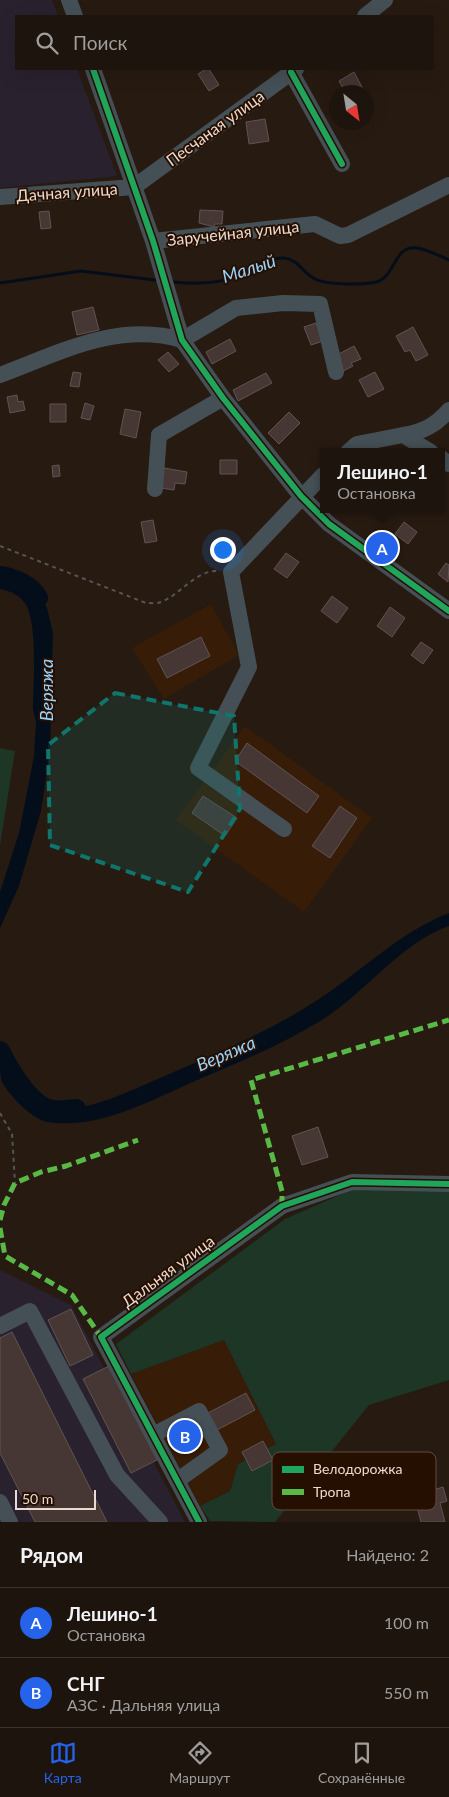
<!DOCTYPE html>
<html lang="ru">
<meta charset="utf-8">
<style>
body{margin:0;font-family:Lato,sans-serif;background:#2a211b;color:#f1f3f6}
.compass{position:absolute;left:329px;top:85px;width:45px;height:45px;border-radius:50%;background:#1d140d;box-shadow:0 5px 20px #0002;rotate:150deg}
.scale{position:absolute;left:15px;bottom:12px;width:81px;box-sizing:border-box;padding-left:5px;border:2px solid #ebdad0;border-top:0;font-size:14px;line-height:18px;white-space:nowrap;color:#ebdad0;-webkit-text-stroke:4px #250f01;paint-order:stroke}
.you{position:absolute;left:222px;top:549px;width:18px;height:18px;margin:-12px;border:4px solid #fff;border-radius:50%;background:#1a73e8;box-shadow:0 0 0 8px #1a73e833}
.badge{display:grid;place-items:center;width:32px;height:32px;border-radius:50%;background:#2563eb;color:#fff;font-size:16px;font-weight:700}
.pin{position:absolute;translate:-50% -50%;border:2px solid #fff;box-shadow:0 1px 5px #0006}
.popup{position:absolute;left:320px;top:448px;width:125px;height:65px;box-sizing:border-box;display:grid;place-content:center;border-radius:0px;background:#1d140d;filter:drop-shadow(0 1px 4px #0005);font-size:16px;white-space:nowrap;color:#a09e9d}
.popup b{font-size:19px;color:#f1f3f6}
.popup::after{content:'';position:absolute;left:50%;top:100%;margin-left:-10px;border:10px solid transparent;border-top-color:#1d140d}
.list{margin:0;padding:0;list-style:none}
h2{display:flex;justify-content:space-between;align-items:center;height:65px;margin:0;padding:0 20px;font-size:21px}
h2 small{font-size:16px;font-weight:400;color:#a09e9d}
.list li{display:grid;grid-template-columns:32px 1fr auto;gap:15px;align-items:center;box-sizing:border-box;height:70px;padding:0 20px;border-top:1px solid #3b332e}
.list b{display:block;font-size:19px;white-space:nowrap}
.list p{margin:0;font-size:16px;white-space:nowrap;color:#a09e9d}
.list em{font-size:16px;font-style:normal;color:#a09e9d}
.icon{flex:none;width:28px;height:28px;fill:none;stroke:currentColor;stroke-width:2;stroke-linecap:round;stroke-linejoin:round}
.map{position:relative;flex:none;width:449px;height:1522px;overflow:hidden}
.search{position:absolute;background:#1d140d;box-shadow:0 5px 20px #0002;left:15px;right:15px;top:15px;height:55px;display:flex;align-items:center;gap:12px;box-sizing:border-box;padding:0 18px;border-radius:0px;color:#a09e9d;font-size:19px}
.sheet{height:205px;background:#1d140d}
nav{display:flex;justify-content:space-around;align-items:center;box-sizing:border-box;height:70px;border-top:1px solid #3b332e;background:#1d140d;font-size:14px;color:#a09e9d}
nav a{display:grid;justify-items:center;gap:2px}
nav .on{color:#2563eb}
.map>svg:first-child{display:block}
.built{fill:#371c07}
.industrial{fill:#2a212e}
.green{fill:#1d3625}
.water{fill:#040e1b}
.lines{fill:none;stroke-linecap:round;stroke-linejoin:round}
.stream{stroke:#040e1b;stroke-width:3}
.river{stroke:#040e1b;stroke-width:20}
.building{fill:#463735;stroke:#605351}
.path{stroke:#545554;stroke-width:2;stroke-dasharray:4 4;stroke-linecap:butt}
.minor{stroke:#455056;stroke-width:16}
.quiet{stroke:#58b947;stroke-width:5;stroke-dasharray:10 5;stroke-linecap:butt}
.cycleway-casing{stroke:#250f01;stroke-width:9}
.cycleway{stroke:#20a55d;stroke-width:6}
.marked{fill:#0f766e;fill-opacity:0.2;stroke:#0f766e;stroke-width:4;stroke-dasharray:10 6;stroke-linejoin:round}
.labels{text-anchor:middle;stroke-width:4;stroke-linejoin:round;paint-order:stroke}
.street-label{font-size:16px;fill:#ebdad0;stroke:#250f01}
.water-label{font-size:18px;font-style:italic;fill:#9ad4fd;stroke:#250f01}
.key{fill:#250f01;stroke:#604c3f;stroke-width:1}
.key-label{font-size:14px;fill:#ebdad0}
</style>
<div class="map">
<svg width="449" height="1522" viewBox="0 0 449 1522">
<rect width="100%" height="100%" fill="#271a11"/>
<path class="built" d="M211,604L239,655L164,699L132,648Z
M245,726L372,818L304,912L176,820Z
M224,1340L276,1444L238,1464L230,1491L200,1506L131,1374Z"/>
<path class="industrial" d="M0,0H52L58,16H16V69H77L117,176L0,188Z
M0,1270L71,1305L185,1522H0Z"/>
<path class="green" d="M0,748L15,751L0,846Z
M351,1190H449V1380L369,1405L275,1522L210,1521L200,1506L230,1491L238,1464L276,1444L224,1340L131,1374L116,1344L285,1219Z"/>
<path class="water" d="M0,575L31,586L47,608L53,633L50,751L41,811L19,886L0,928V892L19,833L34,756L36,721L33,710C33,685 38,626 26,605C20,595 10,591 0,589Z
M449,913V926C404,941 365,992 325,1018C284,1044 239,1062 195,1081C149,1101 99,1130 47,1122C33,1120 5,1092 1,1079C0,1071 0,1058 0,1049L18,1082L47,1109C86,1113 125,1093 160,1078C216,1054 271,1031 322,997C364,969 402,931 449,913Z"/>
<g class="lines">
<path class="stream" d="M174,282C193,284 220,284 238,275C251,269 268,257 284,258C298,259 304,274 315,279C327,285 362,285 376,282C396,277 393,245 417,248C427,249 439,256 449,260
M0,283L81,271L155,280"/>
<path class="river" d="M0,576C14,578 31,585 38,598
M0,1051C9,1069 30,1106 52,1110C59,1111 68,1110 76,1109"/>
</g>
<path class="building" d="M206,69H209L219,85L209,91L198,74Z
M354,72L363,89L357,92H345L339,81Z
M265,119L269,141L249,144L246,122Z
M200,210L223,211L222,224H215L214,227L199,223Z
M49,211L51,228L41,229L39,212Z
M93,307L99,330L77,335L72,312Z
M316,323L323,341L311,345L304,327Z
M413,327L428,355L416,361L410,350L405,352L396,336Z
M230,339L236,351L212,364L206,352Z
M354,346L361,359L351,363L353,366L341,372L333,357Z
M168,352L179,364L169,372L158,360Z
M73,372L81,373L79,387L70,386Z
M375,372L384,389L368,397L359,380Z
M266,373L272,383L238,401L233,390Z
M17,395L18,402L23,401L25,410L10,413L7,397Z
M85,403L94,406L90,420L81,418Z
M50,404H66V422H50Z
M125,409L141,412L136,438L120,434Z
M289,412L300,423L279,444L268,433Z
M220,460H237V474H220Z
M59,465L60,476L53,477L52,466Z
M164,468L187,472L185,484L175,483L174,490L161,488Z
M153,520L157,541L145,543L141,522Z
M404,522L417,532L408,544L395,534Z
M286,553L299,562L287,578L274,569Z
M446,563L449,565L448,582L438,574Z
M332,596L348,608L337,623L321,611Z
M390,607L405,618L392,637L377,626Z
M201,637L210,656L167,678L157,659Z
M421,642L433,650L423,664L411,655Z
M247,743L319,796L307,813L235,761Z
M203,796L237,818L225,836L192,813Z
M340,806L357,818L330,858L312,846Z
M318,1127L328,1157L302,1165L292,1136Z
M71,1309L93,1355L70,1366L48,1320Z
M12,1332L107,1522H35L0,1453V1338Z
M109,1366L157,1460L131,1473L83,1379Z
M246,1393L255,1410L194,1442L185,1425Z
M263,1441L273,1460L252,1471L242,1452Z
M443,1487L447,1501L440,1503L445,1522H421L417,1507L427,1505L423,1493Z"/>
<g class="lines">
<path class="path" d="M0,546L146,603C150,603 157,604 161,602C180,595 197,569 219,571
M0,1113L12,1134L15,1183"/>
<path class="minor" d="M69,0L75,16
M365,16L385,0
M93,69L153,241L182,340L223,398L301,496L329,524L449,611
M291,72L342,164
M0,197L134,187L296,69
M153,241L315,224L340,236L348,235L449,185
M0,375C59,353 118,321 182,340L236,308L283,303L320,304L336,372
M403,435C423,432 436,425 449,410
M348,452L357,444L403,435L431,452
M441,458L449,464
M155,489L159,435L223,398
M284,829L198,768L249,667L231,572L323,475
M0,1326L30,1311L117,1475L160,1522
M153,1435L199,1411L220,1450L178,1480
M0,1502L10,1522
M199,1522L101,1337L282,1206L352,1182L449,1184"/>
<path class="quiet" d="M282,1206V1191L251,1080L449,1020
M0,1220L4,1205L15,1183L41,1172L66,1166L138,1140
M0,1228L5,1256L72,1295L101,1337"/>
<g class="cycleway-casing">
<path id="cycleway" d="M93,69L153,241L182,340L223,398L301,496L329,524L449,611
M291,72L342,164
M199,1522L101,1337L282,1206L352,1182L449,1184"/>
</g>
<use href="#cycleway" class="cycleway"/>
</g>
<path class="marked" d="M115,693L234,716L240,809L188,892L50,845L48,745Z"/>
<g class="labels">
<g class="street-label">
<text transform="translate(215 128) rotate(-36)" y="6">Песчаная улица</text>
<text transform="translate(67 192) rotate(-4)" y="6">Дачная улица</text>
<text transform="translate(233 233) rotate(-6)" y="6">Заручейная улица</text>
<text transform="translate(168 1271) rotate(-36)" y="6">Дальняя улица</text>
</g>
<g class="water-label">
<text transform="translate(249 269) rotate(-18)" y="6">Малый</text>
<text transform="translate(47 690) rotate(-90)" y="6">Веряжа</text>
<text transform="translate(226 1054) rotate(-23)" y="6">Веряжа</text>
</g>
</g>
<rect x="272" y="1452" width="164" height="58" rx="8" class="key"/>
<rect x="282" y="1466" width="22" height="7" fill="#20a55d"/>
<rect x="282" y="1489" width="22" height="6" fill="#58b947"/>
<g class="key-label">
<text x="313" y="1474">Велодорожка</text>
<text x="313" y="1497">Тропа</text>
</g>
</svg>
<svg class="compass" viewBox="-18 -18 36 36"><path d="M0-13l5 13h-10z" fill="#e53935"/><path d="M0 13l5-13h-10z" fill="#a09e9d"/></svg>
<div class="scale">50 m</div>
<div class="you"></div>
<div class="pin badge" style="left:382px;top:548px">A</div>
<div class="popup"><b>Лешино-1</b>Остановка</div>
<div class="pin badge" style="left:185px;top:1436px">B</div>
<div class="search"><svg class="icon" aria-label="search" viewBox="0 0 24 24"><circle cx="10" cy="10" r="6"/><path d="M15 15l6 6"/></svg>Поиск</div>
</div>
<section class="sheet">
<h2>Рядом<small>Найдено: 2</small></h2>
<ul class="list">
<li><span class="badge">A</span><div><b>Лешино-1</b><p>Остановка</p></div><em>100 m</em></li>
<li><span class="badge">B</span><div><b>СНГ</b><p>АЗС · Дальняя улица</p></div><em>550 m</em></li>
</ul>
</section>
<nav>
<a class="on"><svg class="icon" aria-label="map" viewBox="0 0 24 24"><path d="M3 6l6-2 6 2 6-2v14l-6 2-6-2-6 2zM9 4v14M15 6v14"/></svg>Карта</a>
<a><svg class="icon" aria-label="directions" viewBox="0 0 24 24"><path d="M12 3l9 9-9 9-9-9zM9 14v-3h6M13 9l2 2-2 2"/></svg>Маршрут</a>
<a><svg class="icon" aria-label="saved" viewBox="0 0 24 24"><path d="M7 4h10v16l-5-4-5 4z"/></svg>Сохранённые</a>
</nav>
